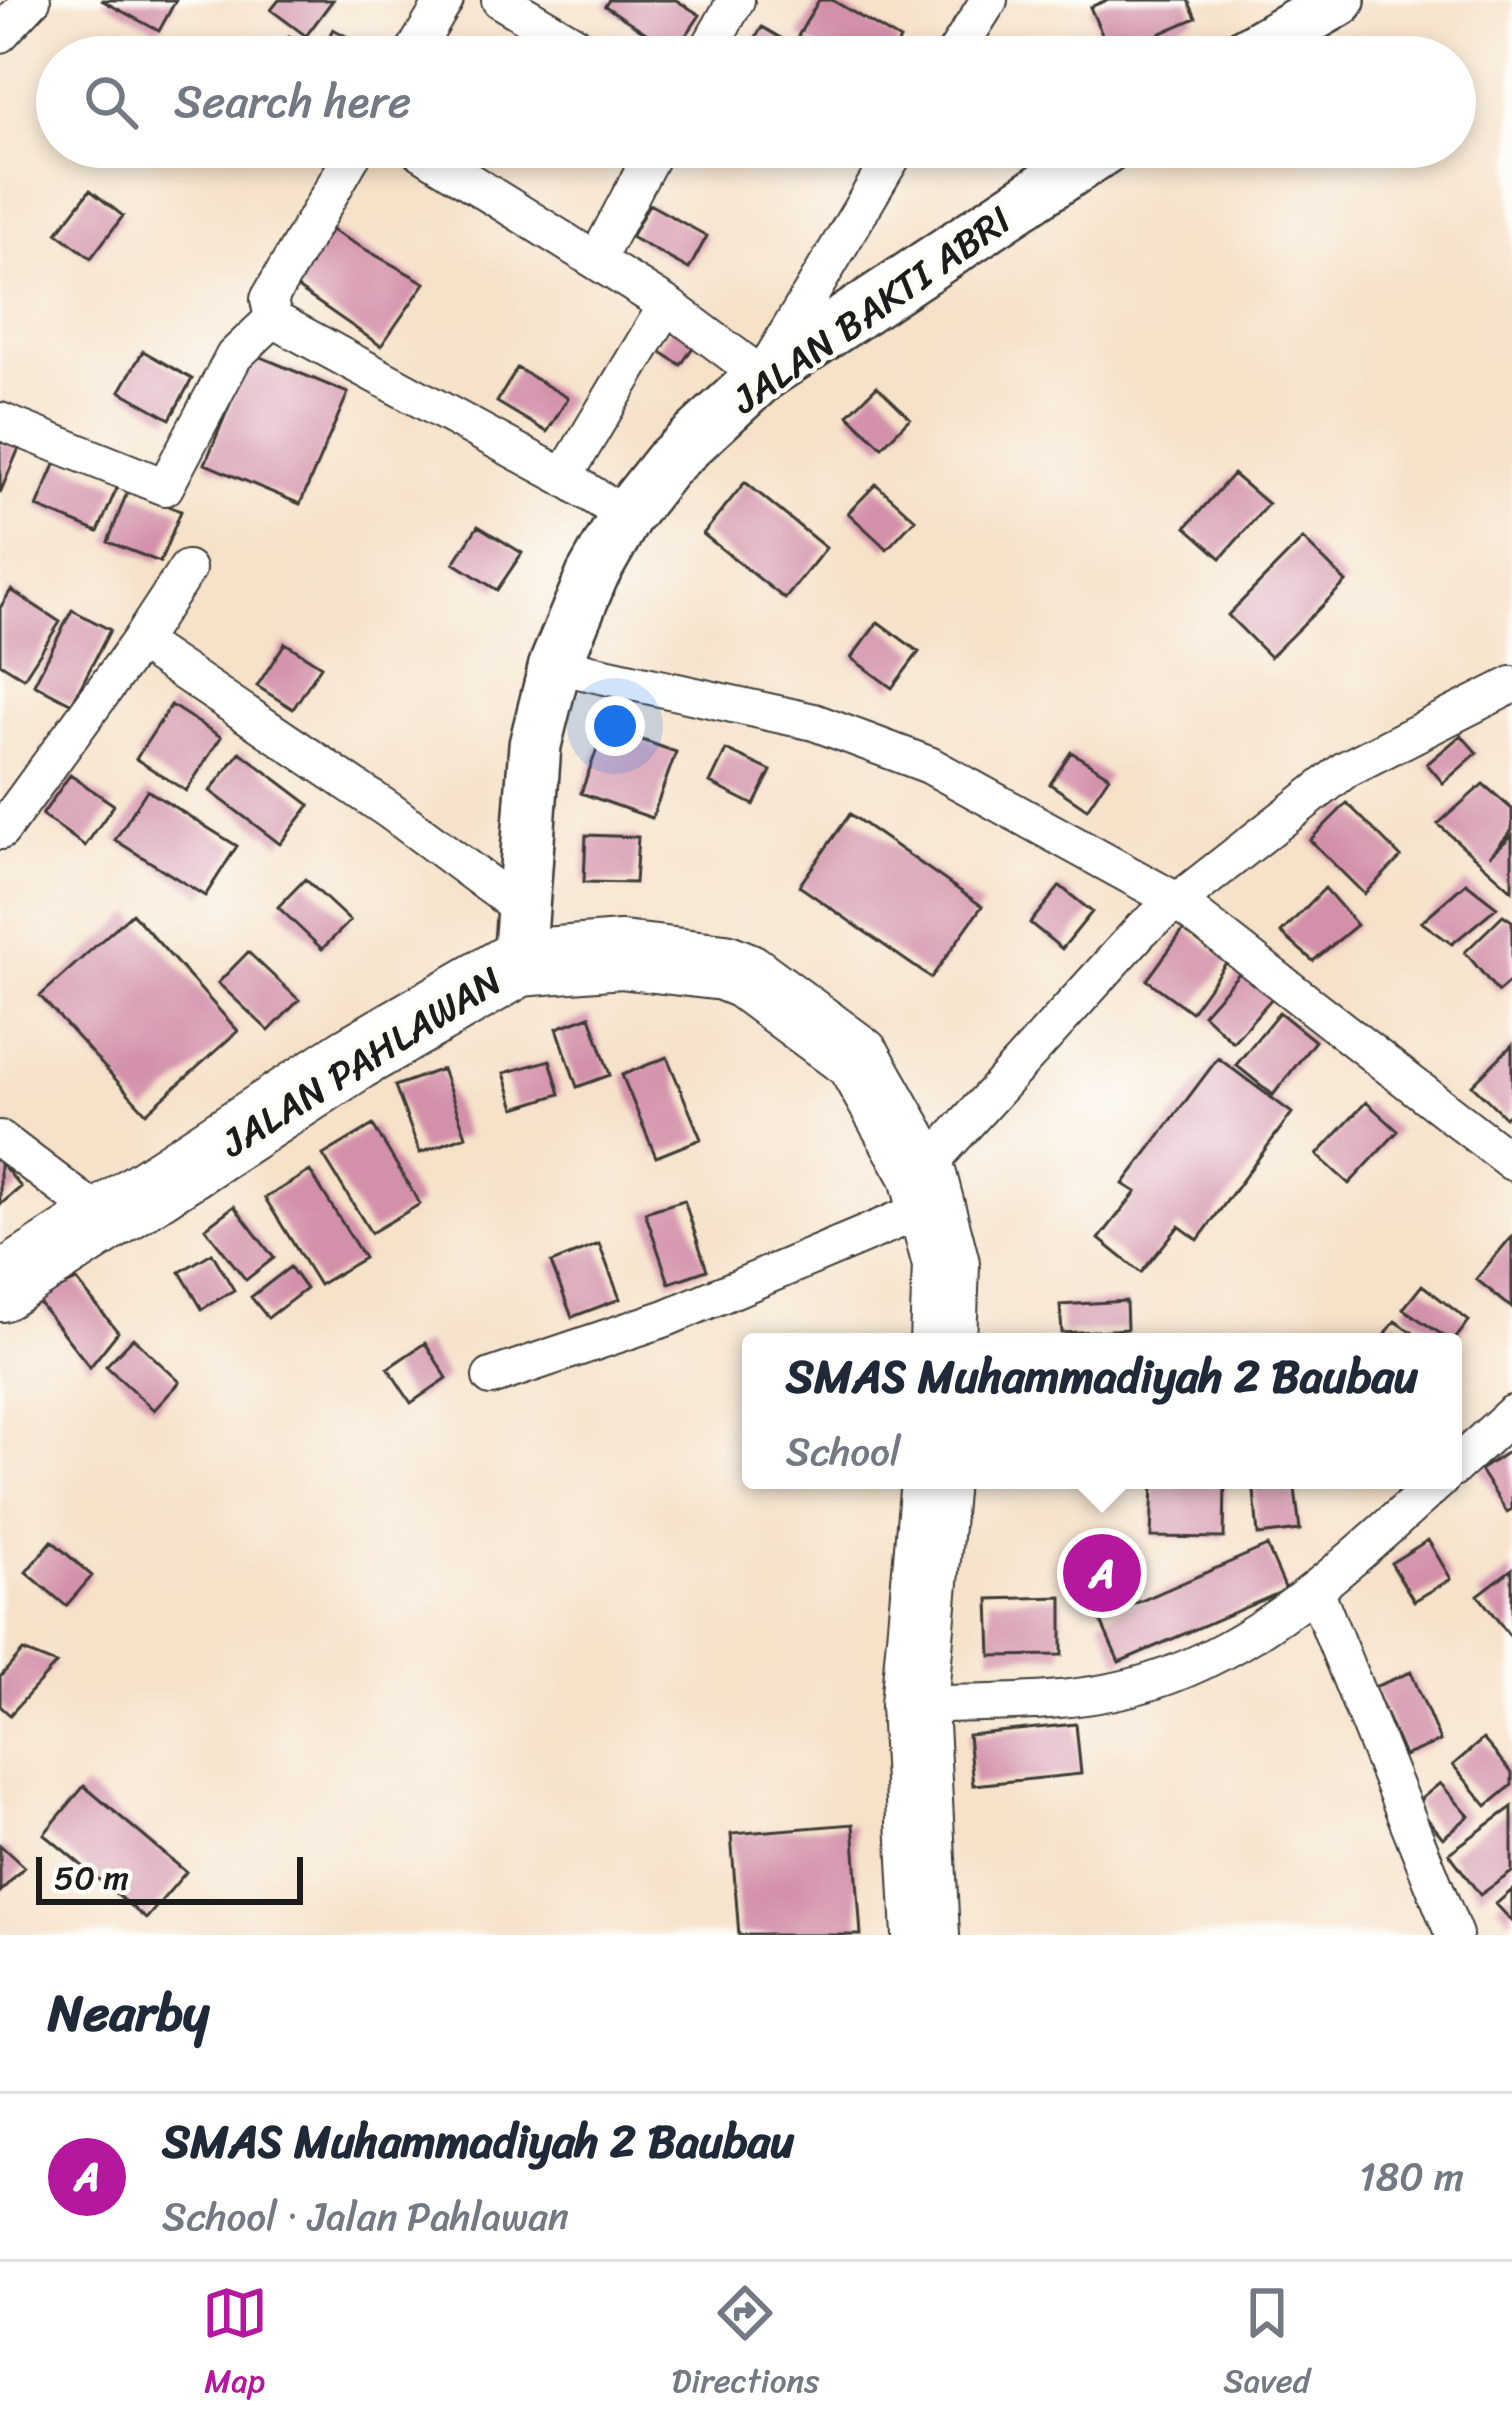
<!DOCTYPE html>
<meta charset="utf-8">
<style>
body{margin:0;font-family:Sriracha,sans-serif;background:#f2f2f3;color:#1f2937}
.scale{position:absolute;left:36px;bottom:30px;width:267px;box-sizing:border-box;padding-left:12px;border:6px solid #1c1c1c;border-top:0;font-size:33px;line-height:42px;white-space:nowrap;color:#1c1c1c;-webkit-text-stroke:9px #fdfcf7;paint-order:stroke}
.you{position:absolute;left:615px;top:726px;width:42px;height:42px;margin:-30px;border:9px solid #fff;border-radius:50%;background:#1a73e8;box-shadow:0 0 0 18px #1a73e833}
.badge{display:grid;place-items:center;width:78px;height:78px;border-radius:50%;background:#b5179e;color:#fff;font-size:39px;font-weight:700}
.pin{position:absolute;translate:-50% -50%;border:6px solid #fff;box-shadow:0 3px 12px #0006}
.popup{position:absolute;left:742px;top:1333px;width:720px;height:156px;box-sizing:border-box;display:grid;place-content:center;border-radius:12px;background:#fff;filter:drop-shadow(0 3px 9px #0005);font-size:39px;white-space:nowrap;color:#747a83}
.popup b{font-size:45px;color:#1f2937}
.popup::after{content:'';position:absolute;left:50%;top:100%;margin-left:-24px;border:24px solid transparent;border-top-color:#fff}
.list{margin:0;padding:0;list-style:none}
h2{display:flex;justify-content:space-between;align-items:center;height:156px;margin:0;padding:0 48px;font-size:51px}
h2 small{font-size:39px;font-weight:400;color:#747a83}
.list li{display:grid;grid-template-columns:78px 1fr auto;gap:36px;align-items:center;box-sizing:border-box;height:168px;padding:0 48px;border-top:3px solid #e0e1e3}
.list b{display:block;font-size:45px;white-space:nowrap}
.list p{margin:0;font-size:39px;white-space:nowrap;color:#747a83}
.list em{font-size:39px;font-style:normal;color:#747a83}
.icon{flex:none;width:66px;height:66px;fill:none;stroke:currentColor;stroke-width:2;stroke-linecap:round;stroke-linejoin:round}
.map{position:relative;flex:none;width:1512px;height:1935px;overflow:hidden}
.search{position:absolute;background:#fff;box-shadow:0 6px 18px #0003;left:36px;right:36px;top:36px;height:132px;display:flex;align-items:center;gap:30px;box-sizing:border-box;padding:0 42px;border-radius:66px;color:#747a83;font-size:45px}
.sheet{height:324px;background:#fff}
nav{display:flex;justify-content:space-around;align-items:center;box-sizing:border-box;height:168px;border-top:3px solid #e0e1e3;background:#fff;font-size:33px;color:#747a83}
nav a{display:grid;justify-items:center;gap:6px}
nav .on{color:#b5179e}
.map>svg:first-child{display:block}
.building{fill:#d390aa}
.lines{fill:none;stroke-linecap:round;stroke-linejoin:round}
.street-casing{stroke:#3d3a36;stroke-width:40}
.secondary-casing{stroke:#3d3a36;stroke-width:56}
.highway-casing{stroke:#3d3a36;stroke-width:70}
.street{stroke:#fff;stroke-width:36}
.secondary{stroke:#fff;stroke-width:51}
.highway{stroke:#fff;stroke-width:66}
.labels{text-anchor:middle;stroke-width:9;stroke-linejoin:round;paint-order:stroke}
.street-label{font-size:39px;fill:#1c1c1c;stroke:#fdfcf7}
</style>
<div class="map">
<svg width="1512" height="1935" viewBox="0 0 1512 1935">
<rect width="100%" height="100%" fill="#fdfcf7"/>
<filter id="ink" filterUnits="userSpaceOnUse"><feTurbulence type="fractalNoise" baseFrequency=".00833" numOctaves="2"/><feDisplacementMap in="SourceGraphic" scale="24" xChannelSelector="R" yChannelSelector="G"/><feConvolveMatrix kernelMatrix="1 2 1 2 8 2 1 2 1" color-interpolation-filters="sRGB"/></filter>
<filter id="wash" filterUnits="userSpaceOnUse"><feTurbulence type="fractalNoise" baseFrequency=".004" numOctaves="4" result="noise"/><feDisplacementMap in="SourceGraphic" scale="48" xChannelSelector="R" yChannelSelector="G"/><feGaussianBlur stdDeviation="2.7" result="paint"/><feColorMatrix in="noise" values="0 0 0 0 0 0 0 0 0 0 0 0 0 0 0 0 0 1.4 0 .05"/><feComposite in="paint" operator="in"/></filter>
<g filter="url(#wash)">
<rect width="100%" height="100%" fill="#f6e1c9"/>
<g id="blocks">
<path class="building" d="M101,0H176L159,31Z
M279,0H333L306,36L271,10Z
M609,0H676L700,15L675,52L605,6Z
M819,0H832L900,40L890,57H833L798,36Z
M1107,0H1188L1196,18L1111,55L1090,7Z
M762,27L813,57H744Z
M333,29L372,50L368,57H274L289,37L321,52Z
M90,190L123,216L91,258L57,233Z
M649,204L707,236L689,269L631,237Z
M331,230L425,283L381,346L296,287Z
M675,322L699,338L681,365L656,349Z
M143,351L192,379L170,419L120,391Z
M251,353L348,393L300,504L205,464Z
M517,368L568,398L547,432L497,402Z
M877,386L910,418L882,447L848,415Z
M0,441L19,448L0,493Z
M57,460L118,485L98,532L37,507Z
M1233,474L1268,504L1221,558L1186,527Z
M745,482L826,548L785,599L703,534Z
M876,484L915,519L887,549L848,513Z
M128,490L181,511L160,562L108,542Z
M478,526L522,553L497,590L454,563Z
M1303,539L1346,582L1270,657L1228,615Z
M11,590L60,622L24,678L0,663V608Z
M72,610L110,630L72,704L34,684Z
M878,622L919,652L892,688L851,658Z
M285,643L321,666L293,709L257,686Z
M171,705L221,737L186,791L136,759Z
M605,727L676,752L652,818L581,793Z
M1461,735L1477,753L1443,783L1427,764Z
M726,750L771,771L754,805L710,783Z
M240,752L310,805L280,844L210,791Z
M1071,752L1109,776L1087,809L1050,784Z
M70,775L114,805L85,846L42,815Z
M1483,784L1512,809V830L1490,856L1512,835V890L1438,824Z
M147,790L237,846L205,896L115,840Z
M1347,803L1401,857L1364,894L1310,840Z
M850,814L982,906L931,978L799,886Z
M586,835L638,837L635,883L584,882Z
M305,879L350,921L322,949L278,907Z
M1466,883L1497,907L1452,944L1421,922Z
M1060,886L1092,912L1062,949L1030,923Z
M1325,888L1357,925L1313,961L1281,933Z
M132,913L238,1031L146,1113L40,996Z
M1503,915L1512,921V980L1498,992L1465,952Z
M1185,928L1228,960L1191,1012L1147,980Z
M248,952L299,1000L269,1031L218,983Z
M1243,969L1274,996L1233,1042L1203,1014Z
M1279,1012L1315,1041L1273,1095L1236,1065Z
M590,1016L610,1075L577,1087L557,1028Z
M1512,1045V1110L1505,1117L1472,1085Z
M667,1057L701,1139L656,1157L622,1075Z
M1218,1058L1292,1113L1198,1240L1179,1226L1141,1273L1099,1239L1136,1192L1123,1184Z
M550,1060L560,1094L515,1108L504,1073Z
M442,1069L466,1136L420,1153L395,1086Z
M1366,1102L1398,1131L1349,1184L1317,1155Z
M373,1125L420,1204L371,1233L323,1155Z
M0,1162L21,1187L0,1205Z
M310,1171L364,1258L319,1285L265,1198Z
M684,1200L707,1270L669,1283L645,1212Z
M234,1206L274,1258L246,1280L205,1228Z
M1512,1236V1308L1476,1279Z
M599,1244L620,1299L572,1317L551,1263Z
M212,1253L234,1290L202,1309L180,1272Z
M290,1267L306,1289L268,1318L251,1297Z
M77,1281L118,1332L90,1367L36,1299Z
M1422,1285L1469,1321L1453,1342L1403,1309Z
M1126,1301L1127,1329L1062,1333L1060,1305Z
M1395,1321L1427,1342H1380Z
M133,1338L180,1382L154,1410L106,1366Z
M425,1343L447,1378L411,1403L388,1368Z
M1512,1449V1509L1507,1512L1480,1470Z
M1253,1480H1294L1300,1530L1258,1535Z
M1153,1483L1225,1484L1224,1538L1151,1537Z
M1428,1540L1451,1579L1414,1601L1391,1563Z
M52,1541L92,1576L66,1606L26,1572Z
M1267,1546L1286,1590L1119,1662L1100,1619Z
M1512,1569V1633L1509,1635L1478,1595Z
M1062,1597V1655L991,1656L989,1599Z
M23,1651L56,1664L10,1715L0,1706V1677Z
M1411,1672L1440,1741L1404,1756L1374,1687Z
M1076,1724L1081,1774L973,1785L968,1735Z
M1483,1739L1512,1773V1785L1487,1806L1453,1765Z
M1440,1783L1469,1816L1443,1838L1415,1804Z
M84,1786L186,1872L146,1919L44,1834Z
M1512,1807V1872L1480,1895L1449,1853Z
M853,1824L861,1935H739L731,1834Z
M0,1845L24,1867L0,1892Z
M1512,1890V1921L1496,1904Z"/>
</g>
</g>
<g filter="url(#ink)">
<use href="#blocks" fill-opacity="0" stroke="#3d3a36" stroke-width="3"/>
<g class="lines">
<g class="street-casing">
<path id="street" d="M500,0L596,57
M0,34L32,0
M411,57L445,0
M704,57L736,0
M953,57L989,0
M357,147L269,299L273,319L564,477L626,516
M414,147L667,305L762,376L898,147
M597,259L656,147
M0,421L165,487L234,356L273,319
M564,477L667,305
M139,642L187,569
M555,665L814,722L929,765L1175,900L1512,1162
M1,831L139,642L390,811L523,910
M0,1139L109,1222
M922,1172L1142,929L1346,769L1512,685
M491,1377L666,1318L932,1206
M1453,1468L1512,1414
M1316,1592L1454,1935
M914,1705C986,1702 1062,1705 1132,1687C1255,1656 1348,1562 1440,1480"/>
</g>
<g class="secondary-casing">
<path id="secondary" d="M1240,57L1339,0
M519,963L535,745L555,665L592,576L626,516L667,464L762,376L1106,147"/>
</g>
<g class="highway-casing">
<path id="highway" d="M0,1288L354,1058L519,963L621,955L724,967L746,976L858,1059L922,1172L946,1264L943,1342
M926,1935L914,1705L934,1480"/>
</g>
<use href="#street" class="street"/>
<use href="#secondary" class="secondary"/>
<use href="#highway" class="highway"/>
</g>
</g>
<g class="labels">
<g class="street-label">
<text transform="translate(871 309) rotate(-35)" y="14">JALAN BAKTI ABRI</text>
<text transform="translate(361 1061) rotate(-32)" y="14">JALAN PAHLAWAN</text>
</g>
</g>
</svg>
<div class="scale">50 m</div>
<div class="you"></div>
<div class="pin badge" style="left:1102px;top:1573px">A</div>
<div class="popup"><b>SMAS Muhammadiyah 2 Baubau</b>School</div>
<div class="search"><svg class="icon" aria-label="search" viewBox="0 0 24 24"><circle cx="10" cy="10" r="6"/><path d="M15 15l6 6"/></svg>Search here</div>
</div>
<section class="sheet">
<h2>Nearby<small></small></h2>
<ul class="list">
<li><span class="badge">A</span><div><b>SMAS Muhammadiyah 2 Baubau</b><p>School · Jalan Pahlawan</p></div><em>180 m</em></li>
</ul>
</section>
<nav>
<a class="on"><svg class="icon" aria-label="map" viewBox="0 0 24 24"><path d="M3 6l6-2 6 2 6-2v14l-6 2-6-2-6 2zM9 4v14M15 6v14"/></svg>Map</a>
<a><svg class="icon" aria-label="directions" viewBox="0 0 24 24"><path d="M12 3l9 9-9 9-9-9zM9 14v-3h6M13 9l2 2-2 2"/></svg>Directions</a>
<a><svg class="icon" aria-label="saved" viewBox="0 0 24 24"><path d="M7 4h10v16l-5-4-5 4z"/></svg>Saved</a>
</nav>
